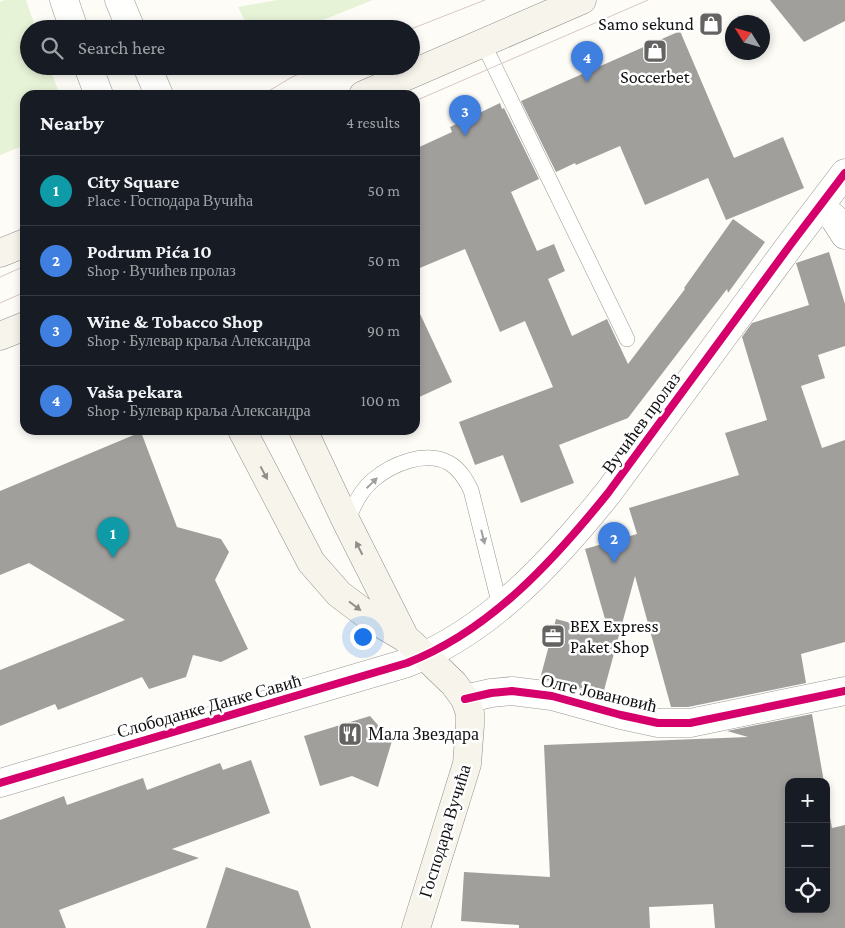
<!DOCTYPE html>
<meta charset="utf-8">
<style>
body{margin:0;font-family:"Crimson Pro",serif;background:#242831;color:#f1f3f6}
.controls{position:absolute;right:15px;bottom:15px;display:grid;overflow:hidden;border-radius:10px;box-shadow:0 2px 8px #0003}
.controls button{width:45px;height:45px;display:grid;place-items:center;padding:0;border:0;border-bottom:1px solid #363941;background:#171b24;color:#f1f3f6;font:25px sans-serif}
.compass{position:absolute;left:725px;top:15px;width:45px;height:45px;border-radius:50%;background:#171b24;box-shadow:0 2px 8px #0003;rotate:307deg}
.you{position:absolute;left:362px;top:636px;width:18px;height:18px;margin:-12px;border:4px solid #fff;border-radius:50%;background:#1a73e8;box-shadow:0 0 0 8px #1a73e833}
.badge{display:grid;place-items:center;width:32px;height:32px;border-radius:50%;background:#0f766e;color:#fff;font-size:16px;font-weight:700}
.pin{position:absolute;translate:-50% -41px;filter:drop-shadow(0 1px 2px #0008)}
.pin::after{content:'';position:absolute;top:26px;width:18px;height:15px;background:inherit;clip-path:polygon(0 0,100% 0,50% 100%)}
.list{margin:0;padding:0;list-style:none}
h2{display:flex;justify-content:space-between;align-items:center;height:65px;margin:0;padding:0 20px;font-size:21px}
h2 small{font-size:16px;font-weight:400;color:#9ea1a6}
.list li{display:grid;grid-template-columns:32px 1fr auto;gap:15px;align-items:center;box-sizing:border-box;height:70px;padding:0 20px;border-top:1px solid #363941}
.list b{display:block;font-size:19px;white-space:nowrap}
.list p{margin:0;font-size:16px;white-space:nowrap;color:#9ea1a6}
.list em{font-size:16px;font-style:normal;color:#9ea1a6}
.icon{flex:none;width:28px;height:28px;fill:none;stroke:currentColor;stroke-width:2;stroke-linecap:round;stroke-linejoin:round}
.map{position:relative;flex:none;width:845px;height:928px;overflow:hidden}
.search{position:absolute;background:#171b24;box-shadow:0 2px 8px #0003;left:20px;top:20px;width:400px;height:55px;display:flex;align-items:center;gap:12px;box-sizing:border-box;padding:0 18px;border-radius:28px;color:#9ea1a6;font-size:19px}
.panel{position:absolute;background:#171b24;box-shadow:0 2px 8px #0003;left:20px;top:90px;width:400px;height:345px;border-radius:15px}
.map>svg:first-child{display:block}
.green{fill:#e7f3d7}
.building{fill:#a19f9c}
.lines{fill:none;stroke-linecap:round;stroke-linejoin:round}
.service-casing{stroke:#979795;stroke-width:16}
.minor-casing{stroke:#979795;stroke-width:29}
.secondary-casing{stroke:#8e8d8b;stroke-width:29}
.service{stroke:#fffffe;stroke-width:15}
.minor{stroke:#fffffe;stroke-width:28}
.secondary{stroke:#f6f4eb;stroke-width:28}
.tram{stroke:#d9c6c7;stroke-width:1}
.cycleway-casing{stroke:#fff;stroke-width:11}
.cycleway{stroke:#d6006c;stroke-width:8}
.oneway{fill:#8f8e89}
.oneway2{fill:#a0a09f}
.labels{text-anchor:middle;stroke-width:5;stroke-linejoin:round;paint-order:stroke}
.poi-label{font-size:18px;fill:#111;stroke:#fff;text-anchor:start}
.street-label{font-size:18px;fill:#111;stroke:#fff}
</style>
<div class="map">
<svg width="845" height="928" viewBox="0 0 845 928">
<rect width="100%" height="100%" fill="#fdfcf7"/>
<path class="green" d="M5,0H26L36,29H29V66H49L60,95H25V145L0,155V2Z
M277,0H373L300,29H249L238,7Z"/>
<path class="building" d="M770,0H845V21L804,42Z
M680,31L734,158L783,137L804,188L726,220L708,178L645,205L620,146L576,165L575,163L556,172L521,101Z
M500,103L502,109L504,108L539,179L511,192L537,251L554,244L565,271L548,279L572,336L607,319L628,364L685,289L684,288L733,219L765,242L728,293L727,289L628,418L559,445L574,483L521,503L503,455L475,465L459,422L553,387L525,321L500,332L465,249L415,270V149L452,132L450,127Z
M829,252L845,304V346L818,355L825,378L801,386L822,448L845,440V642L801,654L806,683L688,707H671L635,576L603,694L556,681L540,679L556,619L609,633L585,549L637,534L629,508L739,475L725,433L767,420L742,337L752,323L809,305L796,263Z
M415,303L452,382L415,399Z
M141,432L177,527L221,539L229,552L215,580L248,649L221,662L193,655L186,677L149,689L142,677L58,710L55,704L0,726V670L125,620L29,563L0,575V491Z
M812,714L824,782H789V909H826V795L832,828L845,825V928H715L713,904L649,907L650,928H519V925L461,921L464,872L550,877L544,745L748,737L727,731Z
M370,716L392,741L378,787L352,776L320,786L304,736Z
M251,760L270,813L172,849L199,858L59,910L66,928H0V820L64,796L67,805L143,778L147,790L220,763L223,770Z
M226,867L298,891L311,928H206Z"/>
<g class="lines">
<g class="service-casing">
<path id="service" d="M483,43L627,339
M347,523C352,508 360,491 373,480C392,464 425,450 449,463C460,469 466,480 471,490L500,606"/>
</g>
<g class="minor-casing">
<path id="minor" d="M64,0L74,29
M119,0L131,29
M88,66L99,95
M147,66L159,95
M820,206L834,218L845,235
M465,699L491,693L512,691L552,696L621,715L658,723H690L845,691
M0,783L407,663C490,631 554,560 608,493L791,244L845,173"/>
</g>
<g class="secondary-casing">
<path id="secondary" d="M363,95L582,0
M0,253L25,243
M0,336L25,326
M242,430L311,562L339,594L371,618L405,638L425,656L454,684L465,699L470,713V725L467,764L416,928
M303,430L347,523L405,638"/>
</g>
<use href="#service" class="service"/>
<use href="#minor" class="minor"/>
<use href="#secondary" class="secondary"/>
<path class="tram" d="M411,29L485,0
M262,95L292,77L318,66
M415,101L648,0
M0,277L25,266
M0,303L25,292"/>
<g class="cycleway-casing">
<path id="cycleway" d="M465,699L491,693L512,691L552,696L621,715L658,723H690L845,691
M0,783L407,663C490,631 554,560 608,493L791,244L845,173"/>
</g>
<use href="#cycleway" class="cycleway"/>
</g>
<defs><path id="oneway-solid" d="M-6-.8H1V-3.2L6.5 0L1 3.2V.8H-6Z" transform="scale(1.25)"/></defs>
<g class="oneway">
<use href="#oneway-solid" transform="translate(264 473) rotate(62)"/>
<use href="#oneway-solid" transform="translate(359 548) rotate(-117)"/>
<use href="#oneway-solid" transform="translate(355 606) rotate(37)"/>
</g>
<g class="oneway2">
<use href="#oneway-solid" transform="translate(372 483) rotate(-44)"/>
<use href="#oneway-solid" transform="translate(483 537) rotate(76)"/>
</g>
<defs>
<g id="shop-square" transform="scale(1.25)"><rect x="-9" y="-9" width="18" height="18" rx="4" fill="#646362" stroke="#fff"/><path d="M-5-2.5h2.3a2.7 3.5 0 0 1 5.4 0H5L5.5 6h-11ZM-1.5-2.5h3a1.5 2.3 0 0 0-3 0Z" fill="#fff"/></g>
<g id="office-square" transform="scale(1.25)"><rect x="-9" y="-9" width="18" height="18" rx="4" fill="#646362" stroke="#fff"/><path d="M-6-3h4V-5.5h4V-3h4V5H-6ZM-1-4.5V-3h2v-1.5ZM-6 0V1H6V0Z" fill="#fff"/></g>
<g id="restaurant-square" transform="scale(1.25)"><rect x="-9" y="-9" width="18" height="18" rx="4" fill="#646362" stroke="#fff"/><path d="M-5-6h1v4h1v-4h1v4h1v-4h1v5L-1.5 .5V6h-2V.5L-5-1ZM5-6V6H3V1.5H1.5Q1.5-4 5-6Z" fill="#fff"/></g>
</defs>
<g fill-rule="evenodd">
<use href="#shop-square" x="711" y="24"/>
<use href="#shop-square" x="655" y="51"/>
<use href="#office-square" x="553" y="636"/>
<use href="#restaurant-square" x="350" y="734"/>
</g>
<g class="labels">
<g class="poi-label">
<text x="694" y="30" text-anchor="end">Samo sekund</text>
<text x="655" y="83" text-anchor="middle">Soccerbet</text>
<text x="570" y="632">BEX Express<tspan x="570" dy="21">Paket Shop</tspan></text>
<text x="368" y="740">Мала Звездара</text>
</g>
<g class="street-label">
<text transform="translate(641 423) rotate(-54)" y="6">Вучићев пролаз</text>
<text transform="translate(599 693) rotate(13)" y="6">Олге Јовановић</text>
<text transform="translate(209 706) rotate(-16)" y="6">Слободанке Данке Савић</text>
<text transform="translate(445 831) rotate(-73)" y="6">Господара Вучића</text>
</g>
</g>
</svg>
<div class="controls">
<button>+</button>
<button>−</button>
<button><svg class="icon" aria-label="locate" viewBox="0 0 24 24"><circle cx="12" cy="12" r="6"/><path d="M12 2v4M12 18v4M2 12h4M18 12h4"/></svg></button>
</div>
<svg class="compass" viewBox="-18 -18 36 36"><path d="M0-13l5 13h-10z" fill="#e53935"/><path d="M0 13l5-13h-10z" fill="#9ea1a6"/></svg>
<div class="you"></div>
<div class="pin badge" style="left:113px;top:558px;background:#0f9aa8">1</div>
<div class="pin badge" style="left:614px;top:563px;background:#3f7fe0">2</div>
<div class="pin badge" style="left:465px;top:136px;background:#3f7fe0">3</div>
<div class="pin badge" style="left:587px;top:82px;background:#3f7fe0">4</div>
<div class="search"><svg class="icon" aria-label="search" viewBox="0 0 24 24"><circle cx="10" cy="10" r="6"/><path d="M15 15l6 6"/></svg>Search here</div>
<section class="panel">
<h2>Nearby<small>4 results</small></h2>
<ul class="list">
<li><span class="badge" style="background:#0f9aa8">1</span><div><b>City Square</b><p>Place · Господара Вучића</p></div><em>50 m</em></li>
<li><span class="badge" style="background:#3f7fe0">2</span><div><b>Podrum Pića 10</b><p>Shop · Вучићев пролаз</p></div><em>50 m</em></li>
<li><span class="badge" style="background:#3f7fe0">3</span><div><b>Wine &amp; Tobacco Shop</b><p>Shop · Булевар краља Александра</p></div><em>90 m</em></li>
<li><span class="badge" style="background:#3f7fe0">4</span><div><b>Vaša pekara</b><p>Shop · Булевар краља Александра</p></div><em>100 m</em></li>
</ul>
</section>
</div>
